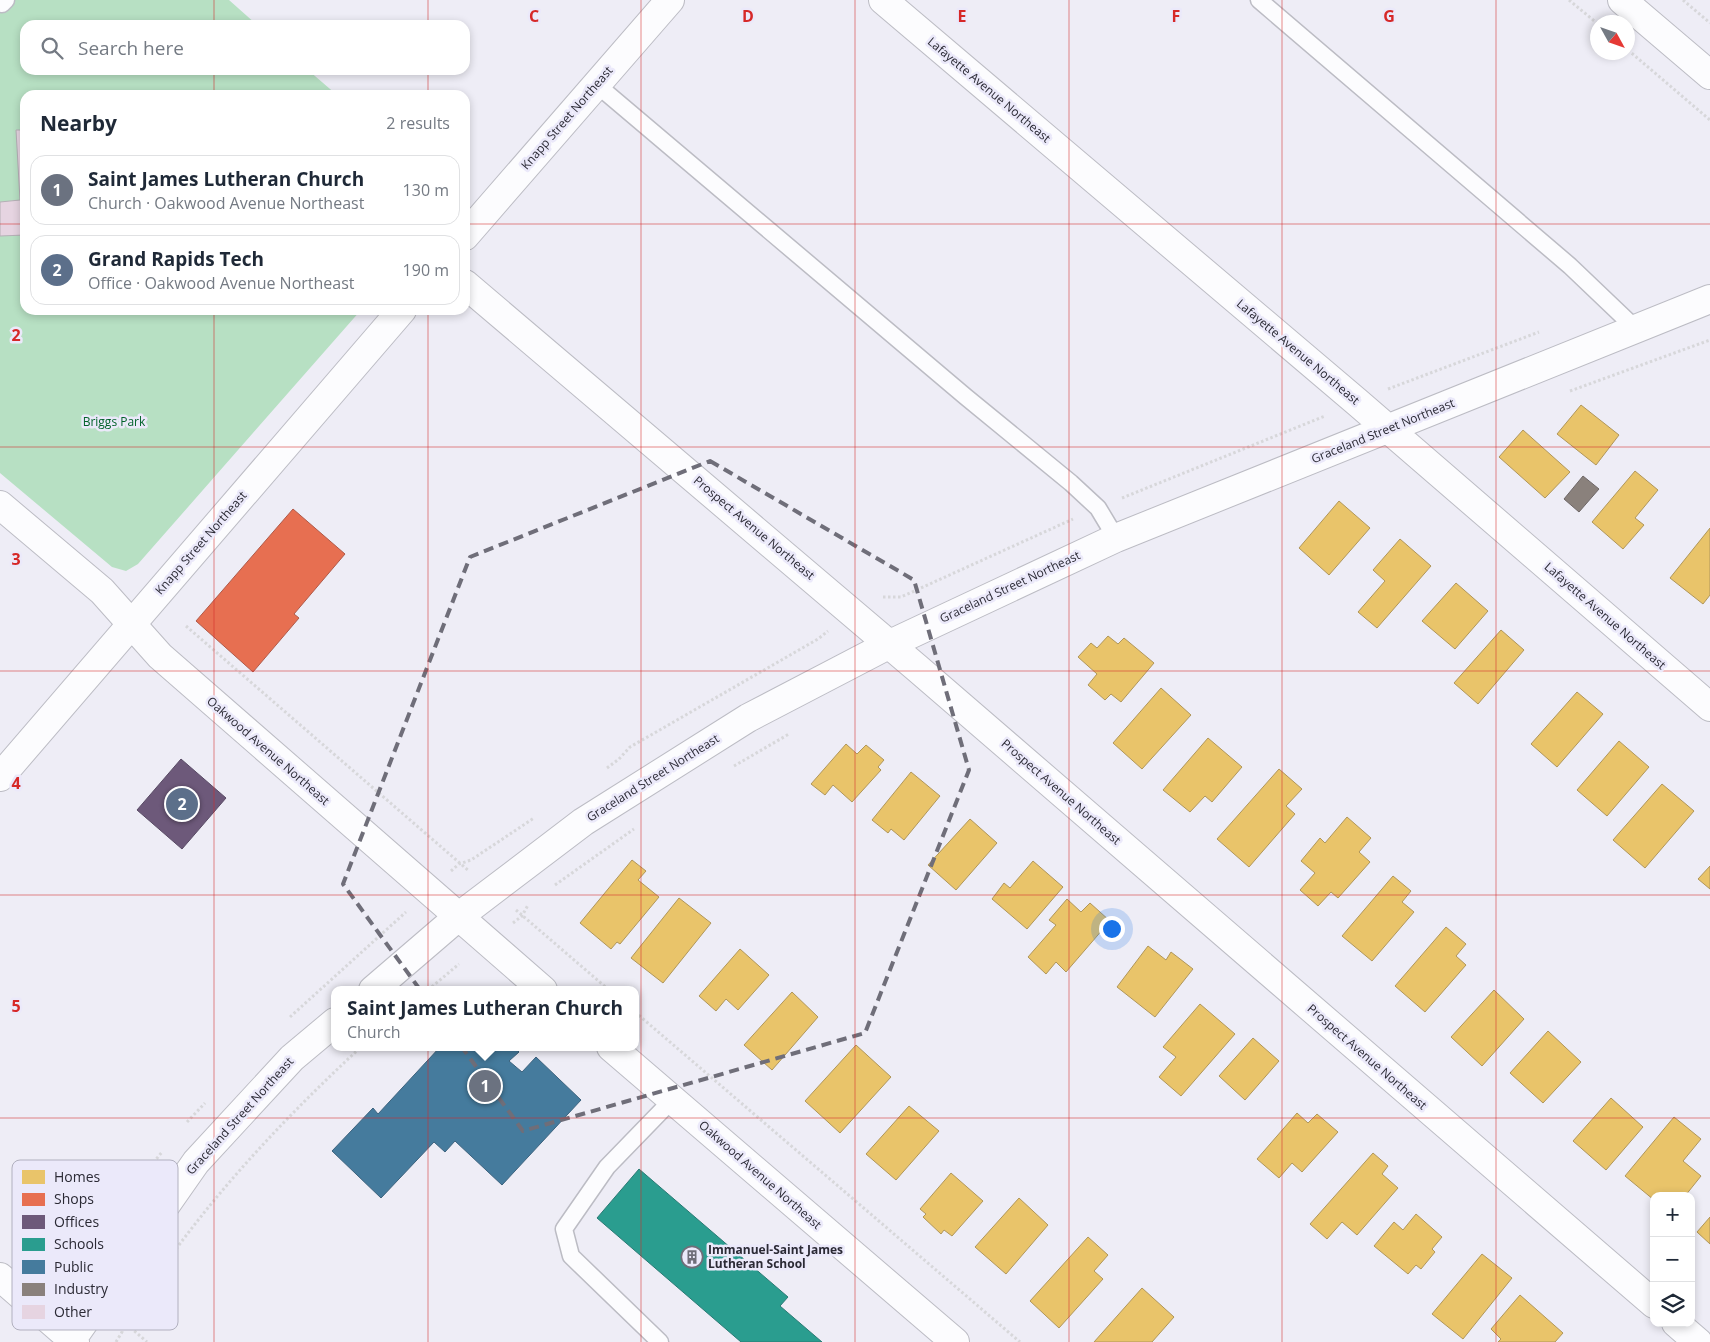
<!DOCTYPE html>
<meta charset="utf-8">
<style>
body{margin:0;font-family:"Open Sans",sans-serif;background:#f6f6f7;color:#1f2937}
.controls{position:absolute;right:15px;bottom:15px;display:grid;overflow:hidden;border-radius:10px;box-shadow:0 2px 8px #0003}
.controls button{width:45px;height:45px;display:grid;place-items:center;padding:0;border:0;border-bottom:1px solid #e0e1e3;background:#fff;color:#1f2937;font:25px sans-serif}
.compass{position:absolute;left:1590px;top:15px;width:45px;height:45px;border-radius:50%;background:#fff;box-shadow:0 2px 8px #0003;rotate:130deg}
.you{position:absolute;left:1111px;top:928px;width:18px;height:18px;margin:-12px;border:4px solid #fff;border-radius:50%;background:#1a73e8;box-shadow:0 0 0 8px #1a73e833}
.badge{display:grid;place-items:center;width:32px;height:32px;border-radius:50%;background:#6f6e79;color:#fff;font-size:16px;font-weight:700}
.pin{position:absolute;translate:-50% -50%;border:2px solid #fff;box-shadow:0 1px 5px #0006}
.popup{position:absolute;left:331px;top:986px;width:308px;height:65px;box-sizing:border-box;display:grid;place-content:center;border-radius:10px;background:#fff;filter:drop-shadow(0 1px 4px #0005);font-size:16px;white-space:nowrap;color:#747a83}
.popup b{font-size:19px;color:#1f2937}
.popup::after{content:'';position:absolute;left:50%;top:100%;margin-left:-10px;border:10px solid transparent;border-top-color:#fff}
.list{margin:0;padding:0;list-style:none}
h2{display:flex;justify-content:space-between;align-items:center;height:65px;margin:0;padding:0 20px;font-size:21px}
h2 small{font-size:16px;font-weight:400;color:#747a83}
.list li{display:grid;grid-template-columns:32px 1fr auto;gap:15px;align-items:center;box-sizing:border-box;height:70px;margin:0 10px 10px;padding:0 10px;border:1px solid #e0e1e3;border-radius:15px}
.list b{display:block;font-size:19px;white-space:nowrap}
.list p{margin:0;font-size:16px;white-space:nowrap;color:#747a83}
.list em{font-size:16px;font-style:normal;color:#747a83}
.icon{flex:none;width:28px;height:28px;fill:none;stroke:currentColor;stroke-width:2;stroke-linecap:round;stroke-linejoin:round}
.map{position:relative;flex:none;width:1710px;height:1342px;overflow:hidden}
.search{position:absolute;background:#fff;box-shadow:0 2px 8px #0003;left:20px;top:20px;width:450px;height:55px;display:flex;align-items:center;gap:12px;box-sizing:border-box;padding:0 18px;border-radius:15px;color:#747a83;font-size:19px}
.panel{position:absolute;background:#fff;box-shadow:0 2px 8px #0003;left:20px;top:90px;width:450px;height:225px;border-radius:15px}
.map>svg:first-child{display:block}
.green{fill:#b7e0c3}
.homes{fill:#e9c46a;stroke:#b0965a}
.shops{fill:#e76f51;stroke:#af5a49}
.offices{fill:#6d597a;stroke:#594b65}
.schools{fill:#2a9d8f;stroke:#2a7a74}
.public{fill:#457b9d;stroke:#3d637e}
.industry{fill:#8a817c;stroke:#6e6767}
.building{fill:#e6d4e1;stroke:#b5afb6}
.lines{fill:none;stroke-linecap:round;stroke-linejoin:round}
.service-casing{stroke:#bcbcc4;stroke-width:19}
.minor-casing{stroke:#bcbcc4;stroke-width:30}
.tertiary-casing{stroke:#bcbcc4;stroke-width:30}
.path{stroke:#d7d7da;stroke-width:3;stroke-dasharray:2.5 2.5;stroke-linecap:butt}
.service{stroke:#fcfcfe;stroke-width:16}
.minor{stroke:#fcfcfe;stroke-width:28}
.tertiary{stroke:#fcfcfe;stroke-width:28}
.marked{fill:none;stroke:#6f6e79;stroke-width:4;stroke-dasharray:10 6;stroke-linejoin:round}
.grid{fill:none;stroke:#d62828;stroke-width:1;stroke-opacity:0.55}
.labels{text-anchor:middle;stroke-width:5;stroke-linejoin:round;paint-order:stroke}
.street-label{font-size:12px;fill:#2b2a35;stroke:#ebe9fa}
.park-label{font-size:12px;fill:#02622a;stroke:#ebe9fa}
.poi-label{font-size:12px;font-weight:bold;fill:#2b2a35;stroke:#ebe9fa;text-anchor:start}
.key{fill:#ebe9fa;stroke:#b1b0bf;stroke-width:1}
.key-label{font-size:14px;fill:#2b2a35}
.grid-label{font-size:16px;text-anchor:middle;font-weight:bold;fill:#d62828;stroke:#ebe9fa;stroke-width:5;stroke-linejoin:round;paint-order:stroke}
</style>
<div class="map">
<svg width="1710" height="1342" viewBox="0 0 1710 1342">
<rect width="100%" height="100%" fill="#eeedf6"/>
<path class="green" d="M0,0H229L257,25H25V70H308L337,95H25V310H361L138,564L126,571L112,567L0,473Z"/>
<path class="homes" d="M1581,405L1619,435L1596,465L1557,434Z
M1523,430L1570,472L1545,498L1499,457Z
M1635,471L1658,490L1635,518L1644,525L1623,549L1592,522Z
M1339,501L1370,528L1329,575L1299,548Z
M1710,528V595L1703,604L1670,578Z
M1400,539L1431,566L1377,628L1358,612L1385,581L1373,570Z
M1456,583L1488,611L1455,649L1422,621Z
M1501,630L1524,650L1478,704L1454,683Z
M1108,636L1118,644L1124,638L1154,663L1121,702L1111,694L1105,700L1088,685L1097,674L1078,657L1091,643L1097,648Z
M1161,688L1191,715L1142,769L1113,743Z
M1577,692L1603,714L1557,767L1531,744Z
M1208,738L1242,767L1212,802L1205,796L1190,812L1163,790Z
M1619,741L1649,767L1607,816L1577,790Z
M846,744L857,754L866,745L884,760L878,767L881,770L852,802L833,785L825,795L811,784Z
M1279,769L1302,789L1286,806L1295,814L1249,867L1217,839Z
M911,772L940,796L904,840L891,829L888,833L872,820Z
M1662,784L1694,811L1645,868L1613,840Z
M1347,817L1371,838L1359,852L1370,862L1338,898L1331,892L1318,906L1300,890L1315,873L1301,861L1320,838L1325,843Z
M970,819L997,843L956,890L928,865Z
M632,860L646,871L638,880L659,897L620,944L617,942L611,949L580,923Z
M1033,861L1063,887L1027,929L992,899L1004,883L1010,888Z
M1710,866V889L1698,879Z
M1393,876L1411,891L1402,902L1414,912L1372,961L1342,936Z
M679,898L711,923L663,983L631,958Z
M1067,899L1081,912L1090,903L1110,921L1066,972L1056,962L1046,974L1028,957L1056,925L1049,920Z
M1446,927L1466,944L1456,956L1466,965L1425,1012L1395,986Z
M1148,946L1166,960L1171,952L1193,969L1155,1017L1117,987Z
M740,949L769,975L738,1010L726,999L716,1011L699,996Z
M1494,990L1524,1019L1482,1066L1451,1037Z
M792,992L818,1017L772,1070L744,1045Z
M1200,1004L1235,1034L1181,1096L1159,1077L1176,1057L1163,1047Z
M1548,1031L1581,1062L1543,1103L1510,1073Z
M1253,1038L1279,1061L1245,1100L1219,1076Z
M856,1045L891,1077L840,1133L805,1101Z
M1611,1098L1643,1127L1606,1170L1573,1141Z
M909,1106L939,1131L896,1180L866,1154Z
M1297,1113L1308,1123L1317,1114L1338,1132L1302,1172L1292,1163L1279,1178L1257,1159Z
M1674,1117L1701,1139L1683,1161L1701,1176L1685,1196H1654V1200L1625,1176Z
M1373,1153L1388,1166L1382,1174L1398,1188L1357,1235L1342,1222L1327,1239L1310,1224Z
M951,1173L983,1201L952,1236L944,1230L941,1234L923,1217L926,1214L920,1209Z
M1019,1198L1048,1225L1006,1274L975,1247Z
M1416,1214L1442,1237L1432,1249L1435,1252L1421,1269L1416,1265L1408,1274L1374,1246L1394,1222L1403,1230Z
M1710,1217V1244L1697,1232Z
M1088,1237L1108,1255L1094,1271L1103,1279L1059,1328L1030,1301Z
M1482,1254L1512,1278L1463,1339L1432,1314Z
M1142,1288L1174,1317L1152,1342H1094Z
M1520,1295L1563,1333L1555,1342H1498L1501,1339L1491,1329Z"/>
<path class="shops" d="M293,509L345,554L294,614L299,618L253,672L196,621Z"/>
<path class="offices" d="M181,759L226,798L182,849L137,810Z"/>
<path class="schools" d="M639,1169L788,1297L780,1306L822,1342H741L597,1218Z"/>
<path class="public" d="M440,1047H514L519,1052L509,1061L522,1072L536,1057L581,1100L502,1185L455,1141L445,1152L434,1142L381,1198L332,1151L373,1108L378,1114Z"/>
<path class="industry" d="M1583,476L1599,489L1579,512L1564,499Z"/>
<path class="building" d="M16,130H25V235L0,236V202L20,200Z"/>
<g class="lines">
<g class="service-casing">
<path id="service" d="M1259,0L1570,266L1635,328
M2,4L6,0
M596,84L966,397L1071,483L1098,508L1116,538
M660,1342L571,1256L564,1229L607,1167L672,1100"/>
</g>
<g class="minor-casing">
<path id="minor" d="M883,0L1357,402L1710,707
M1622,0L1710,75
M465,284L917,668L1654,1304
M0,505L102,591L160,656L543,990
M373,990L458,917L583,822L748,718L890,644L1116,538L1710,299
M611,1047L955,1342
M0,1277L75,1342
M1676,1323L1698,1342
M70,1342L196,1162L292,1058L335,1022"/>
</g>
<g class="tertiary-casing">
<path id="tertiary" d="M465,236L670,0
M0,777L402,310"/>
</g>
<path class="path" d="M1569,0L1598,24
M1683,0L1710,23
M1628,50L1710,120
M1388,389L1539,332
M1570,391L1710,340
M1122,498L1325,416
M883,597H901L1073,519
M186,626L469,871
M734,766L789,734
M607,768L619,759L630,747L818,639L828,631
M451,871L459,864L471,860L534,818
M555,885L634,829
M516,910L609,990
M513,923L522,916L528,905
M428,990L459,964
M635,1012L1020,1342
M290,1017L406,912
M187,1122L205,1103
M176,1249C230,1176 294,1109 361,1047
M75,1282L69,1277L119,1205L162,1152
M123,1321L147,1342
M116,1342L122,1332L123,1323"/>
<use href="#service" class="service"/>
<use href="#minor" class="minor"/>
<use href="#tertiary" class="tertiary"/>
</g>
<path class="marked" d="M710,461L914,580L969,770L865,1033L523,1131L343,884L470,557Z"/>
<path class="grid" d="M214,0V25M428,0V25M641,0V1342M855,0V1342M1069,0V1342M1282,0V1342M1496,0V1342M214,70V95M428,70V95M0,224H25M465,224H1710M214,310V1342M428,310V1342M0,447H1710M0,671H1710M0,895H1710M0,1118H1710"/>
<defs>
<g id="building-ring" transform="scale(1.125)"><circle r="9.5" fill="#ebe9fa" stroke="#6f6e79" stroke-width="1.5"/><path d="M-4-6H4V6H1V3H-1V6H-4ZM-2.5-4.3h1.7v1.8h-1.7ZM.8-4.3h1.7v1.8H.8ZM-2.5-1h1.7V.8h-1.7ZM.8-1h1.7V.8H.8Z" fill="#6f6e79"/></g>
</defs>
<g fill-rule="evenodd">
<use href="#building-ring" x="692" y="1257"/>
</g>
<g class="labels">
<g class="street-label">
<text transform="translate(989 90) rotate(40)" y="4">Lafayette Avenue Northeast</text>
<text transform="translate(567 118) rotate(-49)" y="4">Knapp Street Northeast</text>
<text transform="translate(1298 352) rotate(40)" y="4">Lafayette Avenue Northeast</text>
<text transform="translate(1383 431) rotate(-22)" y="4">Graceland Street Northeast</text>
<text transform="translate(754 528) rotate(40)" y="4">Prospect Avenue Northeast</text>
<text transform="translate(201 543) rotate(-49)" y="4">Knapp Street Northeast</text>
<text transform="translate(1010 587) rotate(-25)" y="4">Graceland Street Northeast</text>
<text transform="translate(1605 616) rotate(41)" y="4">Lafayette Avenue Northeast</text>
<text transform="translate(268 751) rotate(41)" y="4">Oakwood Avenue Northeast</text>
<text transform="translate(653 778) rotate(-32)" y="4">Graceland Street Northeast</text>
<text transform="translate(1061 792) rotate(41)" y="4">Prospect Avenue Northeast</text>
<text transform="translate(1367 1057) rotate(41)" y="4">Prospect Avenue Northeast</text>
<text transform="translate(240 1116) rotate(-48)" y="4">Graceland Street Northeast</text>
<text transform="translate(760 1175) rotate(41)" y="4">Oakwood Avenue Northeast</text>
</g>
<g class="park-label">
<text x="114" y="426">Briggs Park</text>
</g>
<g class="poi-label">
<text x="708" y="1254">Immanuel-Saint James<tspan x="708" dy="14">Lutheran School</tspan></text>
</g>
</g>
<rect x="12" y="1160" width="166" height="170" rx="8" class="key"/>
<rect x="22" y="1170" width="23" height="14" fill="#e9c46a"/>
<rect x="22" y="1193" width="23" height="13" fill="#e76f51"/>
<rect x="22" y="1215" width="23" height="14" fill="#6d597a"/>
<rect x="22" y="1238" width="23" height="13" fill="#2a9d8f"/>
<rect x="22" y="1260" width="23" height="14" fill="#457b9d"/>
<rect x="22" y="1283" width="23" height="13" fill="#8a817c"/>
<rect x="22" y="1305" width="23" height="14" fill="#e6d4e1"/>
<g class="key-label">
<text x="54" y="1182">Homes</text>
<text x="54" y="1204">Shops</text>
<text x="54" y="1227">Offices</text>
<text x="54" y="1249">Schools</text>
<text x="54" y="1272">Public</text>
<text x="54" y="1294">Industry</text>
<text x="54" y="1317">Other</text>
</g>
<g class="grid-label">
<text x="534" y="22">C</text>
<text x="748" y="22">D</text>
<text x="962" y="22">E</text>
<text x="1176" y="22">F</text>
<text x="1389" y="22">G</text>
<text x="16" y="341">2</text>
<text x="16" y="565">3</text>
<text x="16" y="789">4</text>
<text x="16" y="1012">5</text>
</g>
</svg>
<div class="controls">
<button>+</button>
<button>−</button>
<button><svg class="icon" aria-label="layers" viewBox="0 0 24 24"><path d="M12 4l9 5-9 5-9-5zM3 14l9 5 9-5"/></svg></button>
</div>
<svg class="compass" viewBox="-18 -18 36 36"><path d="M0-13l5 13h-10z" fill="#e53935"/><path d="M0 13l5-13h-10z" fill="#747a83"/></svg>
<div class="you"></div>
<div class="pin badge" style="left:485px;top:1086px;background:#6b7280">1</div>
<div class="popup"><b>Saint James Lutheran Church</b>Church</div>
<div class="pin badge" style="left:182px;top:804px;background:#5c6f8a">2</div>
<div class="search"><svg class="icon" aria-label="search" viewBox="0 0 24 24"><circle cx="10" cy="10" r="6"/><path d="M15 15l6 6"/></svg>Search here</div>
<section class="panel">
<h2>Nearby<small>2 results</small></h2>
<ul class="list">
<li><span class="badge" style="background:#6b7280">1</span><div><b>Saint James Lutheran Church</b><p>Church · Oakwood Avenue Northeast</p></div><em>130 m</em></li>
<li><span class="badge" style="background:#5c6f8a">2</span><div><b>Grand Rapids Tech</b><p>Office · Oakwood Avenue Northeast</p></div><em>190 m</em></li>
</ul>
</section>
</div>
